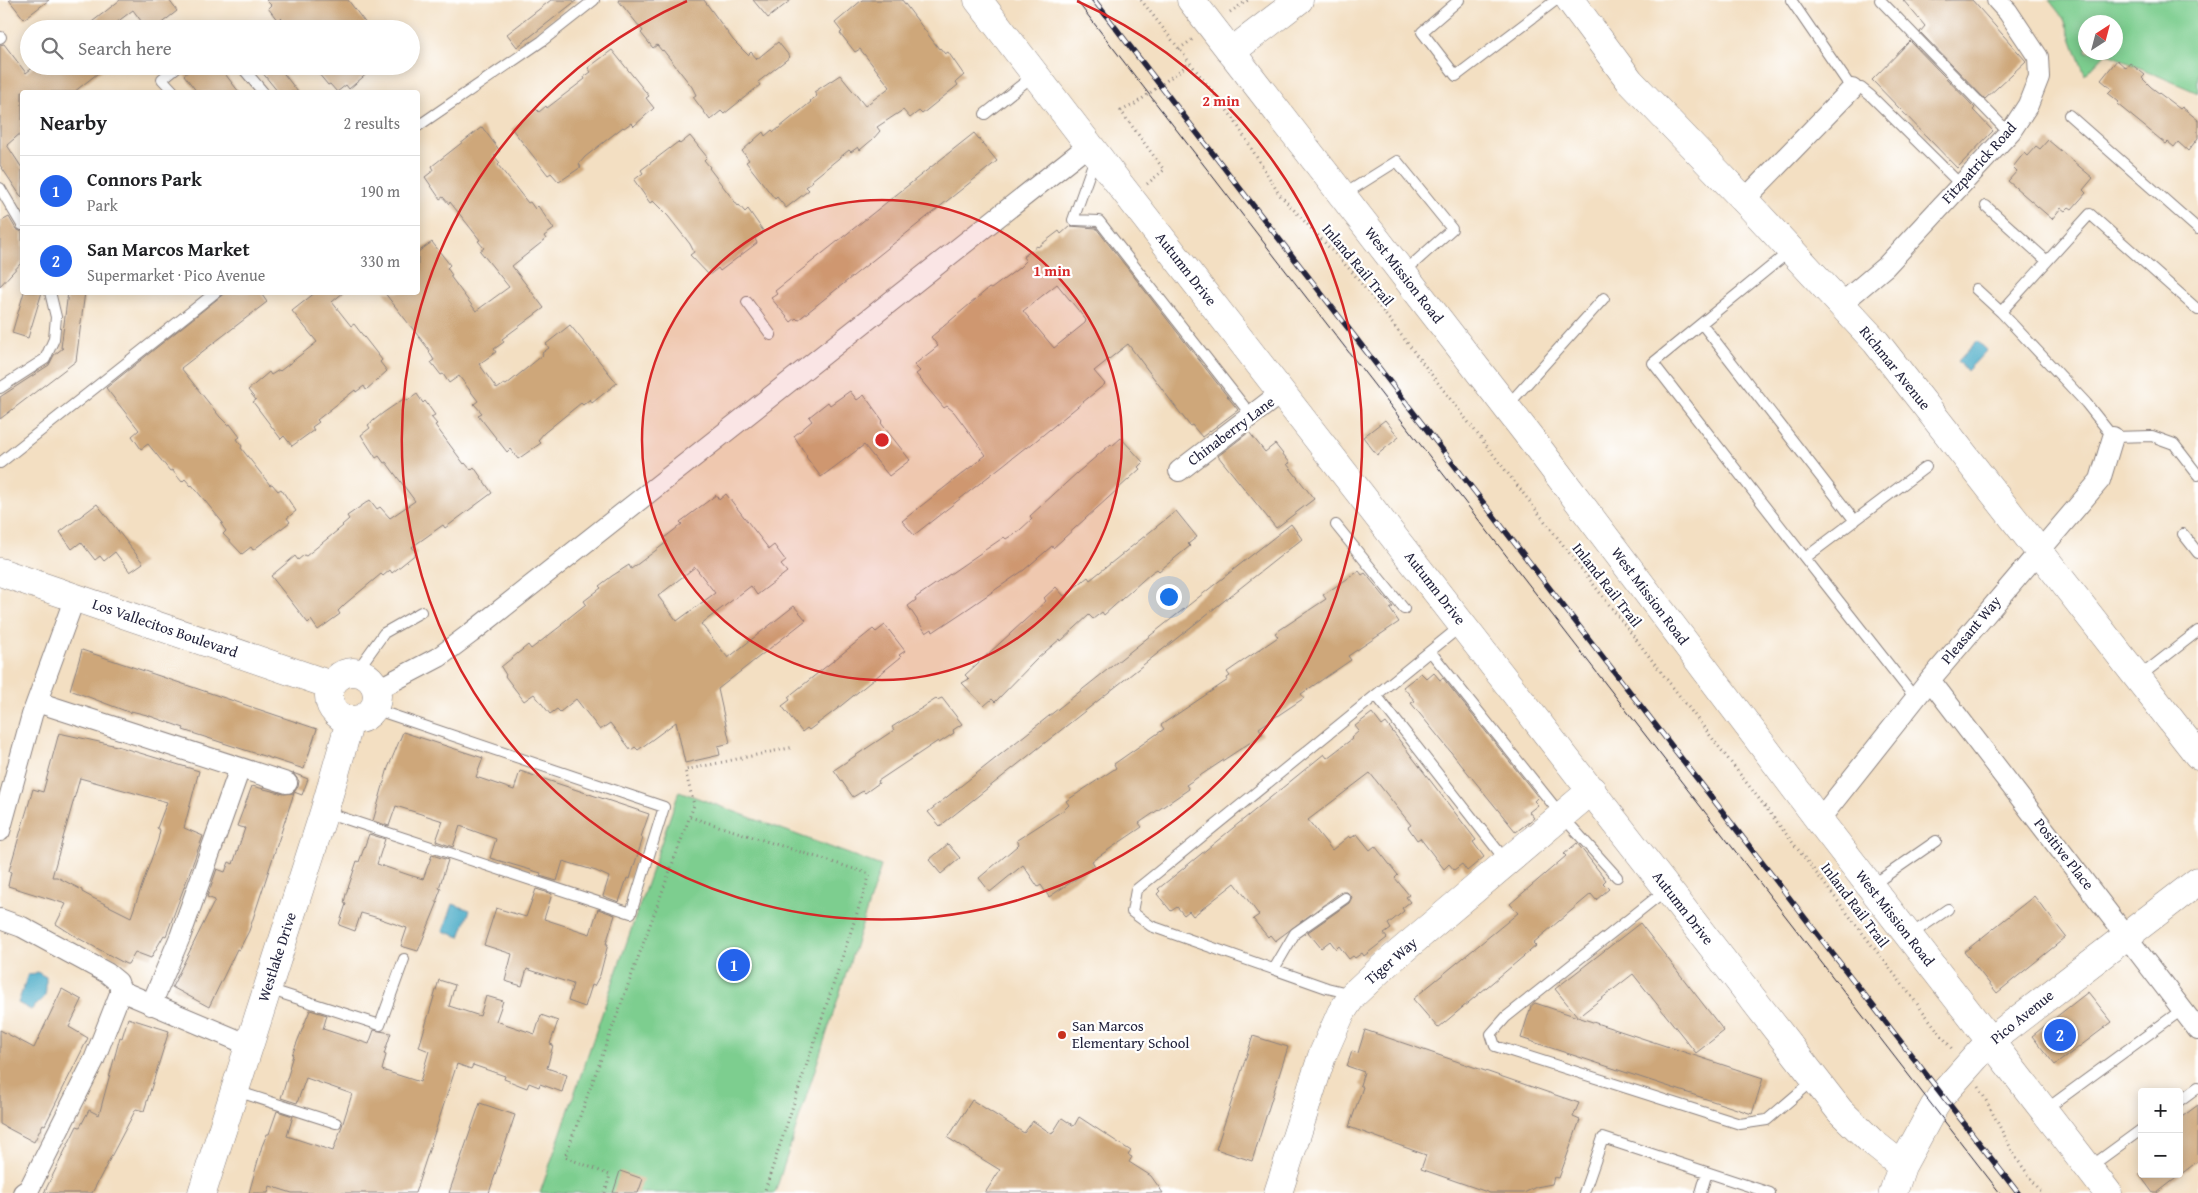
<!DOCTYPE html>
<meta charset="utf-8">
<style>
body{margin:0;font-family:"Gentium Book Plus",serif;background:#f6f6f6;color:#202124}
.controls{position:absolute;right:15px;bottom:15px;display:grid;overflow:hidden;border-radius:5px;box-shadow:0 2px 12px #0003}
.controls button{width:45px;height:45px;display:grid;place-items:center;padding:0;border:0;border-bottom:1px solid #e0e0e0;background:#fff;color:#202124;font:25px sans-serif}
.compass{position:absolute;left:2078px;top:15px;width:45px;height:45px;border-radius:50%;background:#fff;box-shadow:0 2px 12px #0003;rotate:36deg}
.you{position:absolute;left:1168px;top:596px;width:18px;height:18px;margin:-12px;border:4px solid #fff;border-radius:50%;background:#1a73e8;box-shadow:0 0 0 8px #1a73e833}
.badge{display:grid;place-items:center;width:32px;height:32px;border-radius:50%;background:#2563eb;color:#fff;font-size:16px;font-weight:700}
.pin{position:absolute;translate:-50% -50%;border:2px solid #fff;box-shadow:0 1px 5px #0006}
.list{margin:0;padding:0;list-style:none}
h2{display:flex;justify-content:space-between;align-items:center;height:65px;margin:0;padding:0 20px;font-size:21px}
h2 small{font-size:16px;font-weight:400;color:#757577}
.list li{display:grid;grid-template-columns:32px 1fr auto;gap:15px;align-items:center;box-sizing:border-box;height:70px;padding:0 20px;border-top:1px solid #e0e0e0}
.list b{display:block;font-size:19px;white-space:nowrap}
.list p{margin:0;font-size:16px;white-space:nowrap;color:#757577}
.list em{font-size:16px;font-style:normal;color:#757577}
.icon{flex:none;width:28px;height:28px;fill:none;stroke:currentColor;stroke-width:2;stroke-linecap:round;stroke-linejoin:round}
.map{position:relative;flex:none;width:2198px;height:1193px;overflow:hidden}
.search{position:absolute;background:#fff;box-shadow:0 2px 12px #0003;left:20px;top:20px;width:400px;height:55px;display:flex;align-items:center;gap:12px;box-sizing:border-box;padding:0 18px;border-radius:28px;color:#757577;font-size:19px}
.panel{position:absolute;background:#fff;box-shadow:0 2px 12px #0003;left:20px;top:90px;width:400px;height:205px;border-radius:5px}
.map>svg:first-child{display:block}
.green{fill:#7dce8f;stroke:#507865;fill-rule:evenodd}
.water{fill:#45a9c5;stroke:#346680}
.building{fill:#cea77a;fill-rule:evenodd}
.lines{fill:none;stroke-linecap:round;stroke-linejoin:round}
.lane-casing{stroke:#8a807e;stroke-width:12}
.street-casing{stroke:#8a807e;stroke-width:22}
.secondary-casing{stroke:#8a807e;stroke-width:29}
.primary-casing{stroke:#8a807e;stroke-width:29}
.path{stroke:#8a807e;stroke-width:3;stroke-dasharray:1 4;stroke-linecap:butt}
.lane{stroke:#fff;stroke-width:10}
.street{stroke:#fff;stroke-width:20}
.secondary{stroke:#fff;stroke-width:28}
.primary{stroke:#fff;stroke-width:28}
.tram{stroke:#22223b;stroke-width:1}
.rail-casing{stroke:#22223b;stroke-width:5.5}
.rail{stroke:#fff;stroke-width:4;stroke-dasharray:11;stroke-linecap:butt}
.ring{fill:none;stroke:#d62828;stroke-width:2.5}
.poi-dot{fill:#c8321e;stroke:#fff;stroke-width:2}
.labels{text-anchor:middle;stroke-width:4.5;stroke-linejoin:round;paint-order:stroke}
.street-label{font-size:15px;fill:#22223b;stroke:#fff}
.poi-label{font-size:15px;fill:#22223b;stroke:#fff;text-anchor:start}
.centre{fill:#d62828;stroke:#fff;stroke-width:2.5}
.ring-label{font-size:15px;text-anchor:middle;font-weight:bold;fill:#d62828;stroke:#fff;stroke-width:4.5;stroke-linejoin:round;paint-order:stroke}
</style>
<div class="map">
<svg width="2198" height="1193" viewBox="0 0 2198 1193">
<rect width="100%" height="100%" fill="#fff"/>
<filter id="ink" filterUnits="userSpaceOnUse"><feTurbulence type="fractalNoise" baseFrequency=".02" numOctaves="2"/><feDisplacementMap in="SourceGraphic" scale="10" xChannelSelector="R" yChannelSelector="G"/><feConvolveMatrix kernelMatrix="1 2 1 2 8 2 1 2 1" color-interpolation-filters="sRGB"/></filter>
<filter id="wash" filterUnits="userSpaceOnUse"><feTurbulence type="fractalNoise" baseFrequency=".0096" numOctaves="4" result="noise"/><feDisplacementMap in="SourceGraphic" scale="20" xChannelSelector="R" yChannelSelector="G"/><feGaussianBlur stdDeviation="1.12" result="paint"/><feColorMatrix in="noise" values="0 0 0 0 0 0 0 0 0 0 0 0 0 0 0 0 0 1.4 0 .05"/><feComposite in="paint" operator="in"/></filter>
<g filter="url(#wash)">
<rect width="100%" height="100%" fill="#f3dfc2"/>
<path class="green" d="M2049,0H2198V93L2106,53L2085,75L2064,19ZM2086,22H2116V52H2086Z
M679,791L881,866L775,1193H540Z"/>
<path class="water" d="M1977,341L1987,350L1967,371L1958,361Z
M453,904L470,910L460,937L443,931Z
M37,972L46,977C46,1000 47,995 31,1010L18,1003L28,974L31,975Z"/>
<g id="blocks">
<path class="building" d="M9,0H49L24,19Z
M120,0H169L177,11L154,29H147L133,10L108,29H83Z
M266,0H348L370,29H290L281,18L278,21L268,8L271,5Z
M551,0H577L517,47L507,34Z
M618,0H704L733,40L748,55L751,52L757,59L778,42L790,57L758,82L760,85L724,114L721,111L710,120L693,97L696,95L692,87L663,50L662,51L657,45L653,48L641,33L643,31Z
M753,0H791L768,18Z
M862,0H902L939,49L940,48L945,54L948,52L964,75L956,82L958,85L922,114L919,111L910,118L903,110L877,127L880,131L873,139L860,150L858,147L851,152L849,150L812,180L813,181L806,187L809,190L786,208L777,197L775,199L746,162L749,160L742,151L763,132L765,136L772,130L774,132L811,102L810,101L817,96L814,92L840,75L865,106L890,87L860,49L855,52L840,33L842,32L835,23Z
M1903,0H1972L2026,61L1985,99L1920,32L1925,26Z
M1910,41L1975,108L1973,110L1993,131L1957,168L1872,80Z
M4,44L26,73L35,66H107L74,92H22V132L7,145L22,168V198L0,165V45Z
M612,50L649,96L646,98L654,108L634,126L631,123L624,128L623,127L585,157L579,164L581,167L559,182L551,173L548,175L512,129L536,109L539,112L546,106L547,108L585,79L584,77L591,72L588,68Z
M2117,60L2126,68L2130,63L2145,75L2142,78L2151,87L2180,109L2182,107L2198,120V138L2188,151L2178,142L2174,147L2168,142L2166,144L2117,104L2119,102L2108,93L2112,89L2101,80Z
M195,66H219L239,92H197L184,75Z
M257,66H278L298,92H278Z
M317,66H376L349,89L346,85L337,92L330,84L328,85L318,73L320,71Z
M482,127L500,151L494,156L500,163L498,165L528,203L530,202L535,209L538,206L554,229L544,236L546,239L512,266L544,308L502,339L504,342L494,349L496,352L479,364L497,389L504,384L506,385L543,355L542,353L549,348L546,344L570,325L617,383L592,403L590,399L583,405L581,403L544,433L538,440L541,443L518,459L510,449L507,452L478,415L482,413L474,404L478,401L459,376L449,383L443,374L441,375L431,362L434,360L429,352L430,351L384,292H418V252L432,242L450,265L447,268L452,275L450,276L476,311L509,287L480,251L484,248L478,241L480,240L450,202L449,204L443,197L440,199L425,177L434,170L432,166Z
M974,133L997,161L798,320L796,318L791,322L771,298L777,294L775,291Z
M690,136L707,157L704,160L710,167L709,168L738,206L739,205L745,212L748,209L764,232L755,239L757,243L720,271L718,268L709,275L690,255L694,252L690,244L668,216L653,201L650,203L634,180L643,173L641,170L678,142L680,144Z
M2048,140L2093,178L2083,190L2086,193L2072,209L2069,207L2065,211L2061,208L2052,219L2008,181L2017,171L2013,167L2024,153L2027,156L2036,146L2040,149Z
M9,217L16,229L22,232V262L0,286V222Z
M1070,226L1096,228L1238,410L1202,437L1192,425L1190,426L1128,344L1094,371L1105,384L1027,448L1026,447L914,535L902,521L986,455L954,412L947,406L944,408L916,374L920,371L914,365L938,346L931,337L989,288L991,289L1019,268L1026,261L1023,257L1037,246L1038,247L1059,231L1061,234ZM1057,284L1086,320L1085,323L1054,348L1023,311Z
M24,292H42L28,338L12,333Z
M68,292H85L76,361L0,419V397L49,365L54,355L63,348H61Z
M226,292H260L267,302L181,368L220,417L228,425L230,424L240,437L237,439L242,446L241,448L270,485L272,484L278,491L281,489L296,511L287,518L290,522L253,550L251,547L242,554L223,534L226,531L221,524L223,523L192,485L191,486L185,479L182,482L172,470L170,471L148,444L141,449L132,436L139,430L106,388Z
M316,292H344L332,302L351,326L354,324L382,360L380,362L387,371L366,390L364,386L356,392L355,390L317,420L319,422L312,427L314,430L292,446L284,436L281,439L253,402L256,400L248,390L269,372L271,375L279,370L280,371L317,342L292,311Z
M850,391L857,400L864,395L883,421L881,423L910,460L889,476L864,445L821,477L806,457L807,456L794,436L812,421L809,417L828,402L830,405Z
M417,394L423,403L425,401L435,415L431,417L437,424L435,425L464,464L465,463L471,470L474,467L492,493L445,528L443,525L412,547L417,553L392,573L390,570L383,576L381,574L345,604L338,611L340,614L318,630L311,620L308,623L271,576L295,556L298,560L304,555L306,556L343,526L342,525L349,519L347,516L370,500L377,509L380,507L390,518L415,501L386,462L384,463L379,456L376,458L361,435L370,428L368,425L383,413L405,398L407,401Z
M1385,420L1399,437L1377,455L1363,437Z
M1249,432L1265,452L1275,444L1290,463L1287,464L1314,499L1276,528L1218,456Z
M1121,438L1143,462L1138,467L1140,469L1053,548L1052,546L1024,570L963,612L933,632L932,629L926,633L908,606L916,600L915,598L1004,537L1006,539L1020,530L1032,519L1030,516L1077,473L1111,444L1112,446Z
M726,494L769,549L774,545L786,561L781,565L787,572L757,595L751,586L701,624L728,658L794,606L806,620L718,689L730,743L718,746L720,755L685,763L676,722L638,750L635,747L631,750L610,723L600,730L576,699L560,712L557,709L550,714L534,694L524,701L505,676L506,675L501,667L528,645L531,649L562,625L561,624L586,604L584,601L601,588L599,586L612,576L629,565L631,569L667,542L664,538L682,524L680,522L716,495L719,500ZM695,567L715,593L677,621L658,596Z
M97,504L143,563L130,572L115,552L104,561L100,556L95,560L81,542L72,549L60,532Z
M1176,511L1197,537L1188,544L1190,546L1159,571L1157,569L1151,573L1104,615L1102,612L1093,619L1089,615L1061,641L1060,639L1038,658L995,702L992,699L984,706L962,683L969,679L965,675L1046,601L1044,598L1056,587L1064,596L1088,577L1090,580Z
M1291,524L1302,539L940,826L928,812Z
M1359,571L1362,575L1365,573L1393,607L1390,609L1399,622L1348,656L1351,660L1301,694L1304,698L1259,728L1263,734L1186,785L1189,789L1139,823L1142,827L1092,861L1095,866L1049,897L1041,885L1038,887L1023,865L990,892L979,878L1017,846L1019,844L1017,840L1065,809L1069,805L1066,801L1113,770L1116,768L1114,764L1164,729L1161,725L1228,680L1227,678L1230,676L1227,672L1278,637L1275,633L1326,599L1323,595Z
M885,625L905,651L899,655L901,657L837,709L809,730L807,728L802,732L782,706L790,700L788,697L873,629L876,632Z
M82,650L317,729L304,769L183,730L184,728L147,715L131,711V713L70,690Z
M1421,673L1427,679L1434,673L1440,680L1443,678L1538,797L1534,801L1538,805L1529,812L1534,818L1516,832L1411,703L1415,701L1403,687Z
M942,698L962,724L953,730L954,733L939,743L938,741L878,781L879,783L865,793L863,791L853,797L834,770L894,730L892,727L936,699L937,700Z
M1372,713L1382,726L1386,723L1476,840L1473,842L1484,857L1467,871L1462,864L1454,870L1449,864L1444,869L1420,838L1417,840L1408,827L1411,825L1370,773L1308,820L1332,850L1349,836L1351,838L1357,834L1370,850L1375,846L1398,875L1395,878L1409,895L1406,897L1410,902L1402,908L1404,911L1388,924L1391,929L1384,934L1387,938L1364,956L1362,953L1355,958L1353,956L1349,959L1339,946L1336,949L1330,941L1321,948L1308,932L1349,903L1352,897L1347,892H1341L1275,941L1270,935L1268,937L1253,919L1259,915L1235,883L1193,916L1189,911L1184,915L1177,907L1171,911L1157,894L1160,891L1158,889L1324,754L1327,758L1352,739L1351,738L1359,731L1355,726Z
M403,732L483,758L476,777L514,790L520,771L649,814L641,837L643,838L634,866L630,879L627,878L619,902L603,896L609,877L596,871L563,861L557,881L540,876L541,873L490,858L496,839L460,826L453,847L436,841L443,821L396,806L389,826L373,821L388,768Z
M59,733L117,746L199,771L184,828L203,836L166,936L164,935L151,958L135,952L128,964H126L78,938L56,924L66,904L8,886L11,872L9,871L33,789L43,792ZM80,778L167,802L157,828L160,830L158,840L131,917L93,898L82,892V890L57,877H52Z
M293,773L308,779L302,795L294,792L298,787L299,781Z
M252,786L284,794L294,793L249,931L239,950L237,949L209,1007L172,987L215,900L207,897L217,869L225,872L229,862L233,864L245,828L237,826Z
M369,834L385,839L377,864L409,875L423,879L432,855L448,860L439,888L441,889L436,902H438L418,951L401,946L407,928L375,917L361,913L355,931L339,925L346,904L344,903L346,894L357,861L359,862Z
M1577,843L1606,880L1603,883L1609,889L1596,900L1591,894L1533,943L1536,946L1438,1028L1413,999L1518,913L1510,904L1566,856L1564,854Z
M948,844L960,858L941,874L929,860Z
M536,889L552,894L544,919L590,934L598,909L615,915L606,944H608L600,975L594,986L592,985L585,1007L568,1001L573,984L527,969L522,986L505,981L512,954L484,945L496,908L526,917Z
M2034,896L2066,937L1997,993L1964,952Z
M1640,923L1724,1031L1696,1053L1633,974L1578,1017L1555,989Z
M439,980L455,985L449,1006L480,1016L486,996L503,1001L496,1021L535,1034L541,1015L558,1021L550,1044L553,1045L547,1068L567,1075L562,1092L540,1084L539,1087L529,1083L527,1088L504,1079L505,1076L473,1065L471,1069L457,1064L415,1193H292L270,1186L268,1193H249L262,1146L267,1134H269L277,1111L293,1116L287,1136L333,1151L342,1126L352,1094L306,1078L297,1103L281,1098L290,1069L289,1068L293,1055H292L310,1010L327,1015L323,1029L369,1044L374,1030L391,1033L384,1054L386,1055L382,1070L420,1082L429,1051L419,1047Z
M62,989L82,1000L69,1027L88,1038L49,1117L45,1125L43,1124L34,1142L0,1124V1030L34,1048Z
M2088,992L2112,1022L2055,1065L2032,1036Z
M1535,1003L1763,1078L1752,1114L1521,1038L1531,1006Z
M128,1018L169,1031L144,1111L136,1109L92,1193H44L77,1126L80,1127L89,1110L99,1115L120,1037L122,1038Z
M1365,1030L1579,1103L1573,1117L1580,1120L1559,1178L1554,1177L1552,1184L1536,1187L1524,1193H1490L1421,1169L1426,1155L1349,1127L1363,1087L1360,1085L1364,1072L1347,1066L1352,1051L1358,1053Z
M1253,1036L1288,1047L1252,1161L1216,1149Z
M972,1100L1024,1133L1033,1121L1052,1134L1062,1118L1074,1126L1079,1117L1131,1151L1128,1155L1132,1157L1129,1162L1151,1176L1163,1193H985L1000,1170L948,1138Z
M480,1103L515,1115L489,1193H449Z
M2198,1105V1161L2157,1193H2153L2139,1174H2179V1119Z
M620,1171L643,1179L638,1193H613Z"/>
</g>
</g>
<g filter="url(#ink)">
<use href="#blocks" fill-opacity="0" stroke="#8a807e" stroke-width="1"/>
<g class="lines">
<g class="lane-casing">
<path id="lane" d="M1459,0L1422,32L1456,76L1556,0
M1791,0L1852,89L1861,88L1871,96L1960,184
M1880,0L2009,133
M0,38L1,37
M241,66L263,92
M174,92L162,79L178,66
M985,114L1034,75
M2069,115L2198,229
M418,126L542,41L594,0
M1095,158L1073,220L1099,221L1251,415
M0,188L22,225
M1343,195L1397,161L1452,229L1404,272
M1986,206L2047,261
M1790,251L1653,363L1805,558L1926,467
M1976,289L2001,312L2090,214L2198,310
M747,302L771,335
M2001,312L2086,403L2113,437L2152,436L2174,444L2198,475
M1702,324L1855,521
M0,388L45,359L54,339L56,317L50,292
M1507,406L1604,298
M0,463L216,292
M1336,525L1404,609
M2183,534L2198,553
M1805,558L1915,698
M1430,651L1562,816L1617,877
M356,672L384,633L421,612
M2139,677L2198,631
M1376,695L1506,861
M325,812L631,913L664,807L374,709
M1871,886L1936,841
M1667,889L1506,1017L1491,1034L1495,1046L1740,1124L1767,1120L1815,1079
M1910,935L1948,909
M1274,969L1295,933L1345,898
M268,989L380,1025L404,959
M1352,994L1327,988L1151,926L1132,912L1136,890L1461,626
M236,1091L336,1123
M2179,1101L2198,1087
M2045,1110L2183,1009
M2090,1167L2142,1129
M1584,1193L1603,1138L1770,1193
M1701,1193L1707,1172"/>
</g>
<g class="street-casing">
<path id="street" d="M1744,200L1852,89
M1841,304L1886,266L2011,131L2028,105L2039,77L2038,57L2008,12L1997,0
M1179,471L1282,392
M1930,680L2198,1030
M376,690L439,657L471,633L1089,145
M37,702L287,783
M1819,820L1930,680L2100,480L2113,437
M0,831L32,715L75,597
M0,919L22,927L107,973L118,982L121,991L94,1060L29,1189L23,1193
M121,991L249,1045
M151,1005L180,937L240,768"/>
</g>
<g class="secondary-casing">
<path id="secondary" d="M978,0L1103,163L1840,1111L1872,1142L1902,1166
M1570,0L1630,81L1750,206L1876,342L2198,755
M1231,52L1299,0
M0,572L331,685
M329 696a24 24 0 1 1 48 0a24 24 0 1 1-48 0Z
M202,1193L324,812L350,721
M1278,1193L1322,1056L1341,1013L1353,995L1386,964L1592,790
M1893,1193L1902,1166L1934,1107L1942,1095L1990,1041L2198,881"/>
</g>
<g class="primary-casing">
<path id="primary" d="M1191,0L1532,440L1819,820L2108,1193"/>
</g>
<path class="path" d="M1141,0L1233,118L1279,194L1354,274L1952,1049
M1230,12L1248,0
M1179,49L1193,39
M1147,184L1164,170L1121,111L1135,104L1190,63
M690,817L870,874L764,1193
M1979,1087L2016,1158L2042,1193
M605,1193L610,1175L565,1157L694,805L685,770L794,747"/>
<use href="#lane" class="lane"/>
<use href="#street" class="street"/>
<use href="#secondary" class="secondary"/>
<use href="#primary" class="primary"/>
<path class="tram" d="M1076,0L2000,1193"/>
<g class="rail-casing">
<path id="rail" d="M1094,0L2018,1193"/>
</g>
<use href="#rail" class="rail"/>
</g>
</g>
<circle cx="882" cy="440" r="240" fill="#d62828" fill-opacity=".12"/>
<g class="ring">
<circle cx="882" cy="440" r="240"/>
<path d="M1077 1A480 480 0 1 1 687 1"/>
</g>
<circle class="poi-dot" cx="1062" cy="1035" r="5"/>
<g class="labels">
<g class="street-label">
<text transform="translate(1979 163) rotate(-48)" y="5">Fitzpatrick Road</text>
<text transform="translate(1358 265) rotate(50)" y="5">Inland Rail Trail</text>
<text transform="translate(1186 269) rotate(52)" y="5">Autumn Drive</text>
<text transform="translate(1404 275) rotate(52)" y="5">West Mission Road</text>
<text transform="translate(1895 368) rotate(51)" y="5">Richmar Avenue</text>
<text transform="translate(1231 431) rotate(-37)" y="5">Chinaberry Lane</text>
<text transform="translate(1607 585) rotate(52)" y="5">Inland Rail Trail</text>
<text transform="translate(1435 588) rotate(52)" y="5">Autumn Drive</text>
<text transform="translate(1650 596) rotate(53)" y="5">West Mission Road</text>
<text transform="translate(165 628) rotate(19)" y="5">Los Vallecitos Boulevard</text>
<text transform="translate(1971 630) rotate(-50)" y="5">Pleasant Way</text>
<text transform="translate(2064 854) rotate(52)" y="5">Positive Place</text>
<text transform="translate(1855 905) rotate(53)" y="5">Inland Rail Trail</text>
<text transform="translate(1683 908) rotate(52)" y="5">Autumn Drive</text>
<text transform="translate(1895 918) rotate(52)" y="5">West Mission Road</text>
<text transform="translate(277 957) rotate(-72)" y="5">Westlake Drive</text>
<text transform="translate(1391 961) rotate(-41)" y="5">Tiger Way</text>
<text transform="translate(2022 1017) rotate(-39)" y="5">Pico Avenue</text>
</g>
<g class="poi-label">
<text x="1072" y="1031">San Marcos<tspan x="1072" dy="17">Elementary School</tspan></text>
</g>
</g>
<circle cx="882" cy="440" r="8" class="centre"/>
<g class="ring-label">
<text x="1221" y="106">2 min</text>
<text x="1052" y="276">1 min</text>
</g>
</svg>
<div class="controls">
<button>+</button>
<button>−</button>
</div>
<svg class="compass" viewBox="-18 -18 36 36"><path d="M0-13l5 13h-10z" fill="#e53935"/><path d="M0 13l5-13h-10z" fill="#757577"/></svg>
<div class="you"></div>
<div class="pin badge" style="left:734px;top:965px">1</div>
<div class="pin badge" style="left:2060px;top:1035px">2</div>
<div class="search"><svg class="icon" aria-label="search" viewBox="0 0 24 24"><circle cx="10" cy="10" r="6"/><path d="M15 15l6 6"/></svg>Search here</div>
<section class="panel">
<h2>Nearby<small>2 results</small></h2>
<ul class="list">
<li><span class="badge">1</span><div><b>Connors Park</b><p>Park</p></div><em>190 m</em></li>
<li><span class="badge">2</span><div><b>San Marcos Market</b><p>Supermarket · Pico Avenue</p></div><em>330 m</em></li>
</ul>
</section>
</div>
